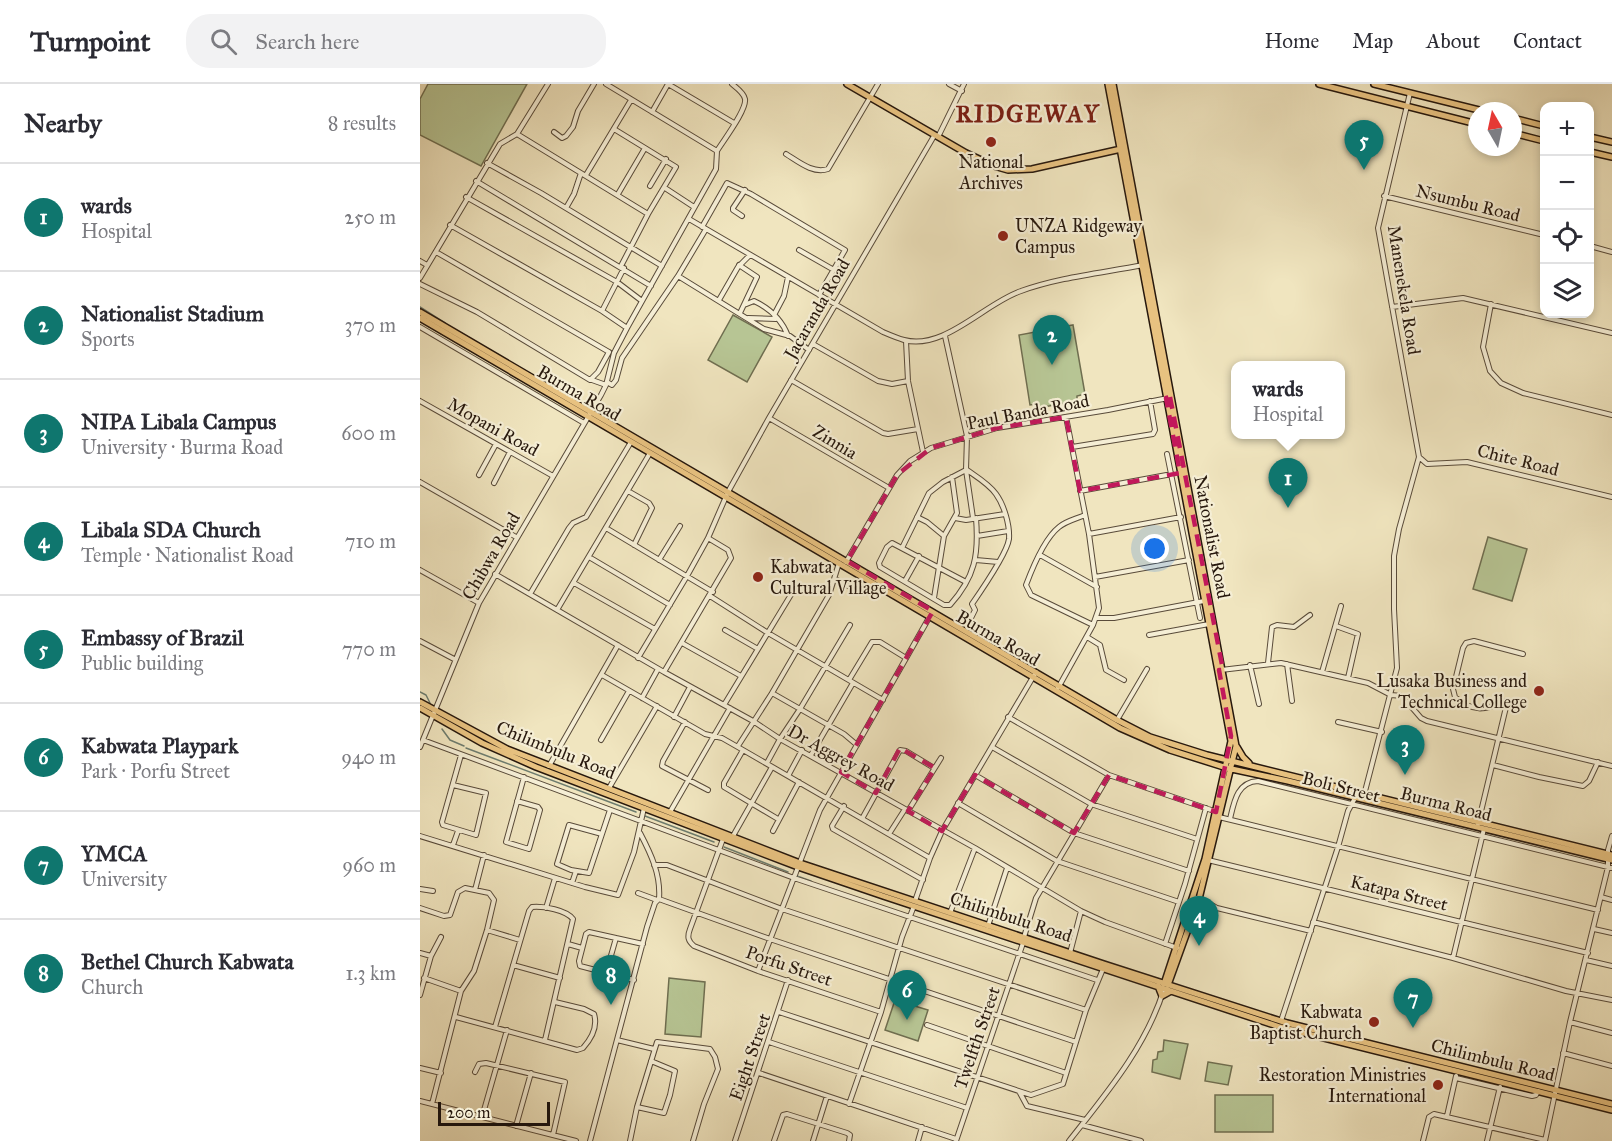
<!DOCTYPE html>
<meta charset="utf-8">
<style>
body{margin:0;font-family:"IM FELL Great Primer",serif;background:#f2f2f3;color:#2b2b33}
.controls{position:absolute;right:18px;top:18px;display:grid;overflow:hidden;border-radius:12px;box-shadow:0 3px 9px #0003}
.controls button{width:54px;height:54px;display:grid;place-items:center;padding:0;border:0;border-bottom:2px solid #e1e1e2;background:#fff;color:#2b2b33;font:30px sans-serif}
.compass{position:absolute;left:1048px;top:18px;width:54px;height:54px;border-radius:50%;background:#fff;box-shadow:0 3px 9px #0003;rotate:351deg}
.scale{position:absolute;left:18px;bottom:15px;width:112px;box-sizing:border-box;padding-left:6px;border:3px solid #27180d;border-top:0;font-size:16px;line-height:21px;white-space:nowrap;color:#27180d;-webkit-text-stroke:4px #f5eed5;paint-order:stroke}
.you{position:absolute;left:735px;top:465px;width:21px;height:21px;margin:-15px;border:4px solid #fff;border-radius:50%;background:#1a73e8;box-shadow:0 0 0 9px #1a73e833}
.badge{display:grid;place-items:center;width:39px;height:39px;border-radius:50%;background:#0f766e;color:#fff;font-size:20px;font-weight:700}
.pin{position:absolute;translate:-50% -50px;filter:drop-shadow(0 2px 3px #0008)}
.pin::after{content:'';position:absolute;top:32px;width:21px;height:18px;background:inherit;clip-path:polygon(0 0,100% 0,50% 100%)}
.popup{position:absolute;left:811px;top:277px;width:114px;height:78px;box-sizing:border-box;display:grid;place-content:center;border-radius:12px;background:#fff;filter:drop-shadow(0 2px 4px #0005);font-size:20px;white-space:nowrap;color:#7c7c81}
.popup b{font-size:22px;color:#2b2b33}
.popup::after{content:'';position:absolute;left:50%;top:100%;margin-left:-12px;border:12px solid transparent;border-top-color:#fff}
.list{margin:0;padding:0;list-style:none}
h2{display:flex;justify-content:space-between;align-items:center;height:78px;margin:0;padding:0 24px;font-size:26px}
h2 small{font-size:20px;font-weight:400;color:#7c7c81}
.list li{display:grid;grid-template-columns:39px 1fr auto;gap:18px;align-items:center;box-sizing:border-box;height:108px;padding:0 24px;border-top:2px solid #e1e1e2}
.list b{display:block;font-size:22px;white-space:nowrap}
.list p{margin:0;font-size:20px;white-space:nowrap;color:#7c7c81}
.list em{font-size:20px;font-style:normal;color:#7c7c81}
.icon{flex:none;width:33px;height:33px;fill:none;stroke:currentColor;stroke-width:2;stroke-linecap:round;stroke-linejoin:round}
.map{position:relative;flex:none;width:1192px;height:1057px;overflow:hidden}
header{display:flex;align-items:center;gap:36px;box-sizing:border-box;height:84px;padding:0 30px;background:#fff;border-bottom:2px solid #e1e1e2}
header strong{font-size:28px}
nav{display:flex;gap:33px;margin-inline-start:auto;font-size:21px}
.search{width:420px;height:54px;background:#f2f2f3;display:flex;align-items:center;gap:15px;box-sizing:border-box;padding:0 21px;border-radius:24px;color:#7c7c81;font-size:22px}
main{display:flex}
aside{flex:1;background:#fff}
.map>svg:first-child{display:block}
.green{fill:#b7c594;stroke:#6f6e50;stroke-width:1.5}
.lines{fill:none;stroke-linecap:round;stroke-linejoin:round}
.stream{stroke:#6d7c6e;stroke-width:1.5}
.minor-casing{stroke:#594b3a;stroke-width:6}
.major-casing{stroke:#27180d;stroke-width:8}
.minor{stroke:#f5eed5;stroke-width:4}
.major{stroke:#e8c280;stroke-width:5}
.marked{fill:none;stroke:#c2185b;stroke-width:4.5;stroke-dasharray:12 8;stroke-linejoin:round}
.poi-dot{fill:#8f2418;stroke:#f5eed5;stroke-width:2}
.labels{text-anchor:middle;stroke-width:4.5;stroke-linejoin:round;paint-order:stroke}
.poi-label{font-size:18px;fill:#27180d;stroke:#f5eed5;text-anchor:end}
.street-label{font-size:18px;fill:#27180d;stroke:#f5eed5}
.district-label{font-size:24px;font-weight:bold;letter-spacing:1.5px;fill:#7a1f14;stroke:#f5eed5}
</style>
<header>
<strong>Turnpoint</strong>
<div class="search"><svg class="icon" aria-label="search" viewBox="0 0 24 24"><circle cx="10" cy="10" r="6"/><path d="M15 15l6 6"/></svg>Search here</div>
<nav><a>Home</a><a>Map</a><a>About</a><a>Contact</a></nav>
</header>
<main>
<aside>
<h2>Nearby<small>8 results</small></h2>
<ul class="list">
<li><span class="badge">1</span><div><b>wards</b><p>Hospital</p></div><em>250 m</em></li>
<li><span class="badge">2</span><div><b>Nationalist Stadium</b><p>Sports</p></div><em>370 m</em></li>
<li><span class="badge">3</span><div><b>NIPA Libala Campus</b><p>University · Burma Road</p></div><em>600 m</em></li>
<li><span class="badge">4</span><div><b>Libala SDA Church</b><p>Temple · Nationalist Road</p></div><em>710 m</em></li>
<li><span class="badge">5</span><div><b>Embassy of Brazil</b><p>Public building</p></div><em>770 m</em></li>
<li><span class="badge">6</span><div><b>Kabwata Playpark</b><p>Park · Porfu Street</p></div><em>940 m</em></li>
<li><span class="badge">7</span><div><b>YMCA</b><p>University</p></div><em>960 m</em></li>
<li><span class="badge">8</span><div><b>Bethel Church Kabwata</b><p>Church</p></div><em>1.3 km</em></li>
</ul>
</aside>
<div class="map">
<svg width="1192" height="1057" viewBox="0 0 1192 1057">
<rect width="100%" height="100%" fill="#f0e5bf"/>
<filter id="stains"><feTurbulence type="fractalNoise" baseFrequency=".00333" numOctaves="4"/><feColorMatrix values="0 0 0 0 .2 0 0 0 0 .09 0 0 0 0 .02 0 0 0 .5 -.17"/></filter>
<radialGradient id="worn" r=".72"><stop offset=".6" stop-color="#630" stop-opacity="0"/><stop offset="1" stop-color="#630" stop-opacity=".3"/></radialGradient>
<path class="green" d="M8,0H107L61,82L0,51V15Z
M313,231L352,253L327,298L288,276Z
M653,241L665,310L657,312V317L618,324L617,320L610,321L599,251Z
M1068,453L1107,465L1092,517L1053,505Z
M249,894L285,898L281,953L245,950Z
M475,916L508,926L498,957L465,946Z
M744,956L768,960L760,995L732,988L733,976L737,975L738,968L743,967Z
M788,978L812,982L808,1001L785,997Z
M795,1011H853V1048H795Z"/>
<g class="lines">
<path class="stream" d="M0,223L25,239
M0,608L6,611L10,619
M22,645L30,656L44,662
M46,664L216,728
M225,732L294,758
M304,763L368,788
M377,792L391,797"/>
<g class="minor-casing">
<path id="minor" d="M248,0L314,39
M529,0L542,7
M232,28L248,0
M194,45L256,83L228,130L201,182
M134,48L142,54L146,52L153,43L158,27L174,0
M97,50L228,130
M518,53L544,0
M297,67C303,57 327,26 325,15C324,9 317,4 312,0
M366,70C379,78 393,90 408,85L458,0
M67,79L121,109L242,182
M166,91L211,16
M56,97L231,202
M230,102L246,75
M245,104L274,123
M198,110L225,64
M964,112L1124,151
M46,113L197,198L222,217
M146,124L154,110L161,89
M322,132L313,126V124L325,106
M269,135L463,248C470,251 477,254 484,256C524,267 565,219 601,207C640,193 682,189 723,181
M30,141L182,227L207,244
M282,143L307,99L331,110L425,166L399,211
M1170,162L1192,168
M379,166L414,186
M16,168L189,268
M0,177L7,181
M319,181L337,193L320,229
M258,192L286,145
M0,194L80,60L97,50L128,0
M0,200L57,228L170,296L178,288L189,268
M299,216L318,183L330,171
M1071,220L1063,263L1070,287L1081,299L1103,309L1192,331
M324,221L334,217C349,224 362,236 368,252
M972,223L1043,214L1192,249
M182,227L204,184
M354,231L364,212L368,193
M328,234L356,235
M0,243L164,339
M525,252L547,352L546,386L553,434
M486,257L488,297L503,368
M393,260L458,297L472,300L488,297
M172,296L186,301
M371,296L463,349L468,350L498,345
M187,298L192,301L196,296L202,274L258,192L344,245L370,252L389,266
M0,317L133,392
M349,334L469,404
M652,363L733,350L735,346L730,317
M747,370L780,534
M999,373L1007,380L1047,378L1192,413
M547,386C557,393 569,400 576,410C584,421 590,441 589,455C587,469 561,507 552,520L555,526L550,536
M59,391L76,360
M0,398L96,453
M74,399L90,368
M208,407L229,419L232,424L214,461
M660,407L752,390
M665,431C656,435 646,437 639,443C625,454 612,485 606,501L611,511L673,541
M497,433L507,438L524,452
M535,434L546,436L585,430
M186,444L293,508
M669,450L761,433
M557,452L588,447
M482,464L509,409L523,398L546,386
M620,471L677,503
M169,473L250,521
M239,476L260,442
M556,476L578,478
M426,478L477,391L490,377L511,364L577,344L688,326L748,314
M0,486L59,519
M75,490L244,588L333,637L360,655L555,764L661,827L685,838L757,864
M675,493L769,476
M415,495L442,509H446L453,499
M485,497L499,472
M546,498L472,459L467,463L459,479L460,483L524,521H530C555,493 559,471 556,434
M154,499L235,545
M110,510L149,444L153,439L166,433L211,358
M290,512L348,549L463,616
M514,514L524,452L537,429L532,393
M137,526L230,369
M677,534H694L784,517
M916,542L938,550L928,594
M305,546L338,565
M729,551L789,540
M667,553L680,561L686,586L704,596
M0,557L34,575
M262,559L321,592
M218,574L267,492L288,454L308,408L349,334L514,52
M848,579L852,543L857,541L874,543L890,531
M867,580L872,617
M830,581L839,620
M801,586L861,579L948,599L971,611L982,612L1001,634L1007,637L1192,682
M244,588L311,474L308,466L288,454
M902,588L921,522
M182,591L285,650L302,654L323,666L510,774
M429,596L452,558H460L486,574
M638,604L673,541L679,524L669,450L646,333
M352,609L424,650L437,661
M222,614L238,585
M304,621L372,509
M254,633L270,603
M588,633L689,691L797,728
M697,636L727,585
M265,638L243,677L242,682L288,706
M918,638L962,648
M3,656L374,794L677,896
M181,656L209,607
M318,662L352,609L409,511L419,479
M0,663L59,519L181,311L186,301L194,269L207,244L296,85L297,67L186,0
M572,663L671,720L777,755
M323,666L304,699V703L358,735
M391,671L433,599
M347,679L360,655L380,625L430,541
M1073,681L1119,693L1163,702L1169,697L1178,678
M129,682L198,561
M555,691L654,749L769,787
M368,692L382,666
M33,701L66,709L56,751L23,741L22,738L41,671
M189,704L237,622
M943,715L977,584L974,525V472L979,445L999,373L958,144L990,9
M97,717L118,723L120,726L109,765L86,758L104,693
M538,719L637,777L759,818
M424,722L412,742L413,745L503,796
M488,727L521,674
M250,728L310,624
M443,733L480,666L486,667L514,684
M799,733L1178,826
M810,735C814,718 817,698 838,697L1192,784
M1058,740L1087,619L1085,617C1064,627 1053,628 1035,613L1033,605L1043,564L1046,559L1054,557L1103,570
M353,747L379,698
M220,749C231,770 241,791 239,815
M182,750L149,741L137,780L151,786L169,789L190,726
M469,750L485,725
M0,752L165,803L198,811L214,768L224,724
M313,752L352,683
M303,755L270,845C267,853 268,857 274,862L338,887L461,928
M33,761L38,747
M788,776L1168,869
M234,781H247L362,825L666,926
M152,799L156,787
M0,805L13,807
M55,806L64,771
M218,809L237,816
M773,813L785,817L797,824L891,847
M1181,813L1192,816
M495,817L510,774L522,747L616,588
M0,824L24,832L30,831L38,808L45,804L69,809L74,816L67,846L54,887L41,907L12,1020
M126,824L135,794
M530,829L555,764
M893,838L1033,874L1146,907L1192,916
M568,842L587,784
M1174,845L1192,849
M67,846L100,856
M604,853L616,814L689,691
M148,860L162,864
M745,860L765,800L786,724
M0,869L11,872
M650,869L661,827
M1033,874L1064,745
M1166,876L1192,882
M93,881L140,894
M338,887L400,726L510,532
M186,889L196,854
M4,894L41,907
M214,896L160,882L159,877L166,850L169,848L223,860
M0,911L11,872L21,853
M359,928L611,1011L643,1000L666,926L683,885
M36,933L157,966L163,964C172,954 178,943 174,930L164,925L135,918
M861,937L918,763L928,727L935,714
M1150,938L1192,949
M507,941L646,989
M75,943L109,827L112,823C124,822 146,826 153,835L125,956
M197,956L234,965
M349,958L547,1024
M1143,969L1192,982
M0,984L21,989
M55,988L59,980L66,979L145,998L133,1051
M339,989L536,1055
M1036,994L1112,1012L1116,1011L1118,1007
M600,1009L607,1022L665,1036
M0,1017L156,1057
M429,1020L461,928L482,853L494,822
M217,1023L244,1029L250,1011L255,987L231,977
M1027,1032L1036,992
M62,1033L87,946
M662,1041L721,1057
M96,1042L111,989
M170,1057L227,843L235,819L239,815L350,855L656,958
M210,1057L217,1023L237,958L290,965L295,973L298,985L284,1020L273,1057
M315,1057L368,896
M354,1057L363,1031L367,1030L427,1049L430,1051L429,1057
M393,1057L407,1012
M498,1057L502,1043
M536,1057L603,859
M649,1057C686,1010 726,963 744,905
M1003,1057L1009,1033L1014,1030L1125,1056
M1067,1057L1080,1003
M1125,1057L1150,938L1188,783V766L1192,752"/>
</g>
<g class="major-casing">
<path id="major" d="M427,0L546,69L574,82L588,86L612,85L701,65
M688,0L811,657L785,775L744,900
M693,0L816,662L779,815L748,901
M899,0L1057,40
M954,0L1063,27
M1093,34L1124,42
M1093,49L1124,57
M1170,53L1192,58
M1170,68L1192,73
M0,228L697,636L730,653L787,671L1192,771
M0,234L700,644L750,666L807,684L868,697L1192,776
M0,618L87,665L380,779L684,880L867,939L1192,1020
M0,624L62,659L116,683L378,783L463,812L860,943L1192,1026
M817,663L823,673L829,679
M738,902L742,912L751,907"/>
</g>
<use href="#minor" class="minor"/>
<use href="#major" class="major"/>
</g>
<path class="marked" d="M750,313L803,586H799L811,652L796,728L689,691L654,749L555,691L522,747L488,727L515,684L480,664L456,709L421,688L513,527L427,477L477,391L511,364L577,344L646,333L660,407L760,389L746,314Z"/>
<g class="poi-dot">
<circle cx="571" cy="58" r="6"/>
<circle cx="583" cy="152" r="6"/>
<circle cx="338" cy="493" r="6"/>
<circle cx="1119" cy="607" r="6"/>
<circle cx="954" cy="938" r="6"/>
<circle cx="1018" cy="1001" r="6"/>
</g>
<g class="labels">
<g class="poi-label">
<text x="571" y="84" text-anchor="middle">National<tspan x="571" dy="21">Archives</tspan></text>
<text x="595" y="148" text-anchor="start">UNZA Ridgeway<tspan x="595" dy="21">Campus</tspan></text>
<text x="350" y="489" text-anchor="start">Kabwata<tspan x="350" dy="21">Cultural Village</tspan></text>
<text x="1107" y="603">Lusaka Business and<tspan x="1107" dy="21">Technical College</tspan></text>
<text x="942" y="934">Kabwata<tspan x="942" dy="21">Baptist Church</tspan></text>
<text x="1006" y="997">Restoration Ministries<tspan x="1006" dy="21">International</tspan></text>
</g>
<g class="street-label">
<text transform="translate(1048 119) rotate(14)" y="6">Nsumbu Road</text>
<text transform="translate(984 206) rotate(81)" y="6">Manenekela Road</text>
<text transform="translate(397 225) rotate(-60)" y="6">Jacaranda Road</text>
<text transform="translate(159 309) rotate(30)" y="6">Burma Road</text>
<text transform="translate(608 328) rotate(-11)" y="6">Paul Banda Road</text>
<text transform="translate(73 343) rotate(29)" y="6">Mopani Road</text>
<text transform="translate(415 358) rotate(31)" y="6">Zinnia</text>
<text transform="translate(1098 376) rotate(14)" y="6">Chite Road</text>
<text transform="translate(792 453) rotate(79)" y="6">Nationalist Road</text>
<text transform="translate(71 472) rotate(-60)" y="6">Chibwa Road</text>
<text transform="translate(578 554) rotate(30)" y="6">Burma Road</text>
<text transform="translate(136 666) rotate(22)" y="6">Chilimbulu Road</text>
<text transform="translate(421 674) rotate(29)" y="6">Dr Aggrey Road</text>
<text transform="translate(921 703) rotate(14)" y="6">Boli Street</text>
<text transform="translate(1026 720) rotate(14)" y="6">Burma Road</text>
<text transform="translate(979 809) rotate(14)" y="6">Katapa Street</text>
<text transform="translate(591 833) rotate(18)" y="6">Chilimbulu Road</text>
<text transform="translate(369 882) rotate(19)" y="6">Porfu Street</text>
<text transform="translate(557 954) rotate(-71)" y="6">Twelfth Street</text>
<text transform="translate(330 973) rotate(-71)" y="6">Eight Street</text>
<text transform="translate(1073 976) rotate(14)" y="6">Chilimbulu Road</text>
</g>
<g class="district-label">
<text x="608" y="38">RIDGEWAY</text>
</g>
</g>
<rect width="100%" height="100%" filter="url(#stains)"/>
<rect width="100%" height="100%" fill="url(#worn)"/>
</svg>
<div class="controls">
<button>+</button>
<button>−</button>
<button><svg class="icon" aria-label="locate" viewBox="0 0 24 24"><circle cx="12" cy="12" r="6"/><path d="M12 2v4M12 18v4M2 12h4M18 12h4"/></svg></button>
<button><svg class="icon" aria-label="layers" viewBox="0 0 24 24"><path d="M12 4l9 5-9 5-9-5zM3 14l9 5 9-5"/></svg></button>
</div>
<svg class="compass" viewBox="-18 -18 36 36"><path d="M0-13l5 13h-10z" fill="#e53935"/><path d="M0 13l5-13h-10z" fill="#7c7c81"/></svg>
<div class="scale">200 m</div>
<div class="you"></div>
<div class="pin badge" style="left:868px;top:424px">1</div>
<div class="popup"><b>wards</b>Hospital</div>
<div class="pin badge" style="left:632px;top:281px">2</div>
<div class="pin badge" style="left:985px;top:691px">3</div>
<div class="pin badge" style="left:779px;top:862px">4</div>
<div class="pin badge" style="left:944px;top:86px">5</div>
<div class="pin badge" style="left:487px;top:936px">6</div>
<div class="pin badge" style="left:993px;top:944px">7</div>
<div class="pin badge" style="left:191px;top:921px">8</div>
</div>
</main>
